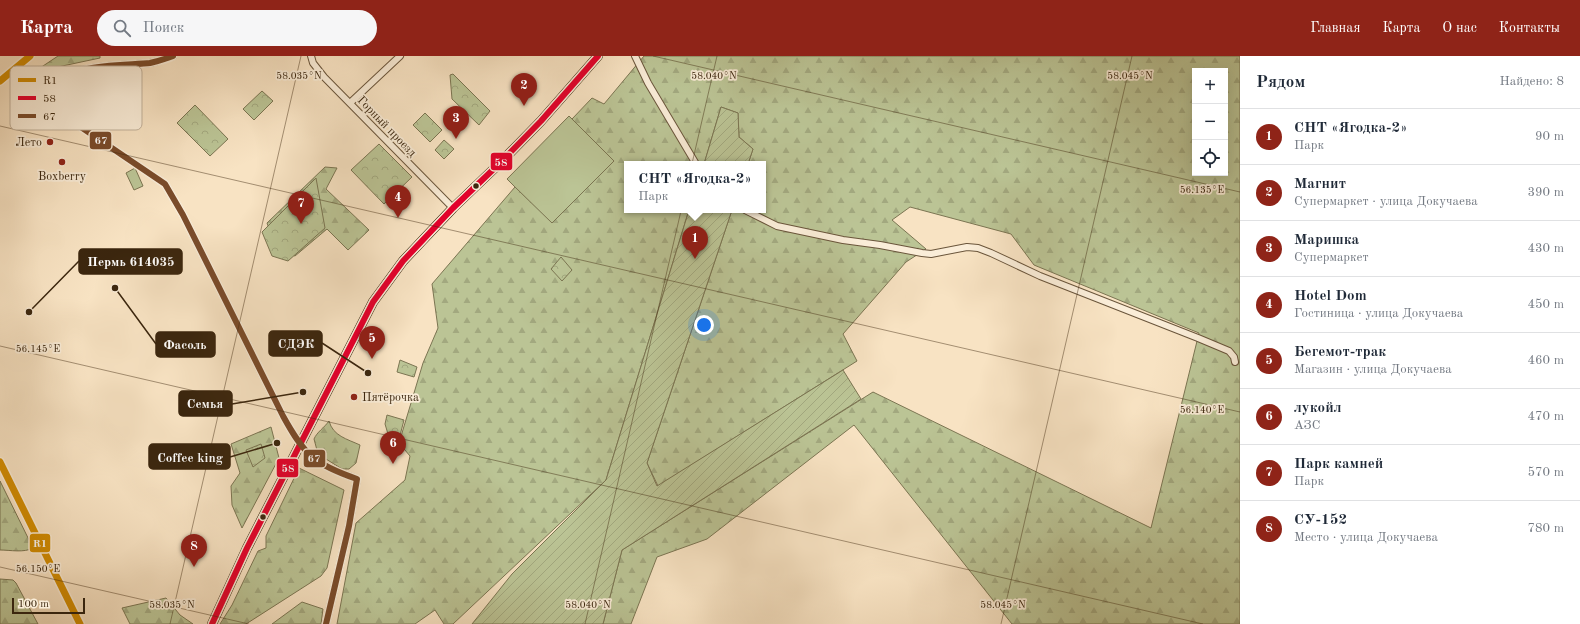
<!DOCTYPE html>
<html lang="ru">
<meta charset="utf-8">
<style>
body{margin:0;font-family:"Old Standard TT",serif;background:#f6f6f7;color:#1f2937}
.controls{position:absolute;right:12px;top:12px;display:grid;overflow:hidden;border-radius:0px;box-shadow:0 4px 16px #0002}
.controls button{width:36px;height:36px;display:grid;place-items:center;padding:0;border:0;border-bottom:1px solid #e0e1e3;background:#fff;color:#1f2937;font:20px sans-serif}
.scale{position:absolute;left:12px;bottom:10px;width:73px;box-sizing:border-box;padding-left:4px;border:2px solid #3b260e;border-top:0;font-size:11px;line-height:14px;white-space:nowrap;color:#3b260e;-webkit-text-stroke:3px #faedd8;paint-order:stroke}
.you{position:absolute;left:704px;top:269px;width:14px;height:14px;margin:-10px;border:3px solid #fff;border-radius:50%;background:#1a73e8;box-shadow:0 0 0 6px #1a73e833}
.badge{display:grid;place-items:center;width:26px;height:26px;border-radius:50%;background:#8f2418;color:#fff;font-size:13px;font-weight:700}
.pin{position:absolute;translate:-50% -33px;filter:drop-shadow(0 1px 2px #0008)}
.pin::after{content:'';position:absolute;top:21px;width:14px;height:12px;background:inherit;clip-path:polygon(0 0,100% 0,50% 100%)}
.popup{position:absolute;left:624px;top:105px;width:142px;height:52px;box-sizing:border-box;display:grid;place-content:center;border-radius:0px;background:#fff;filter:drop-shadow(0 1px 3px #0005);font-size:13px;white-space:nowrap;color:#747a83}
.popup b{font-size:15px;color:#1f2937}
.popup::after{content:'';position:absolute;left:50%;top:100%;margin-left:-8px;border:8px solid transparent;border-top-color:#fff}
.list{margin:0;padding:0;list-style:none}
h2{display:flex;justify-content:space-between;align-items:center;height:52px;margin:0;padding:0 16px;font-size:17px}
h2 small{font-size:13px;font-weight:400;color:#747a83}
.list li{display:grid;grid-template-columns:26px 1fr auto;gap:12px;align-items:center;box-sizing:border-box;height:56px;padding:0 16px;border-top:1px solid #e0e1e3}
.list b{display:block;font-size:15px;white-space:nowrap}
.list p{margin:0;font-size:13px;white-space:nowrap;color:#747a83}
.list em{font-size:13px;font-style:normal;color:#747a83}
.icon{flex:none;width:22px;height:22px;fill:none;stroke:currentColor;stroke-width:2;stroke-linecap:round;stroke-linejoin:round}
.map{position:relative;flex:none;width:1240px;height:568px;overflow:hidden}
header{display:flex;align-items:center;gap:24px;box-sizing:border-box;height:56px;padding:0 20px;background:#8f2418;color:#fff}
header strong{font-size:19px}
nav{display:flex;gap:22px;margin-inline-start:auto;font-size:14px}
.search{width:280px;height:36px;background:#f6f6f7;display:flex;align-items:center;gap:10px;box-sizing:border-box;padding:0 14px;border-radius:22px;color:#747a83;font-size:15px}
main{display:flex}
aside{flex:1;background:#fff}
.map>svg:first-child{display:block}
.grass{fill:#bbc495;stroke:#7b7552}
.forest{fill:url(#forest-firs);stroke:#7b7552;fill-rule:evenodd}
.park{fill:url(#park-crowns);stroke:#7b7552}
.garden{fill:url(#garden-furrows);stroke:#7b7552}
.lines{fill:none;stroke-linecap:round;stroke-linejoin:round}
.minor-casing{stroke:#6a553b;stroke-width:8}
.secondary-casing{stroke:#3b260e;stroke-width:10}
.minor{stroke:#faedd8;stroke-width:6}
.secondary{stroke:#faedd8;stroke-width:8}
.bus-1-casing{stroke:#faedd8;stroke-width:9}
.bus-2-casing{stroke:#faedd8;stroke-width:9}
.bus-1{stroke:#e4002b;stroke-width:6}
.bus-2{stroke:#7a4b2a;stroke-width:6}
.rail-1-casing{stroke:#faedd8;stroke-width:10}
.rail-1{stroke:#d18c03;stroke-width:7}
.ticks{fill:none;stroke:#3b260e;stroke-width:1;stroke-opacity:0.45}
.poi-dot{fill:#8f2418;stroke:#faedd8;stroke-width:1.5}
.bus-dot{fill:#3b260e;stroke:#faedd8;stroke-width:1.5}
.labels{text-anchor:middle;stroke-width:3.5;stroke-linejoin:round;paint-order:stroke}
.street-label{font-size:12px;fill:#3b260e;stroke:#faedd8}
.poi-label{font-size:12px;fill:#3b260e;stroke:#faedd8;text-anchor:end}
.key{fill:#faedd8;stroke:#c1b19b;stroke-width:1}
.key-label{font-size:11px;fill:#3b260e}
.ticks-label{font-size:10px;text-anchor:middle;fill:#3b260e;stroke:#faedd8;stroke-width:3.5;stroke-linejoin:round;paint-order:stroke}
.leader{fill:none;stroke:#3b260e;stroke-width:1.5}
.callout-dot{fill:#3b260e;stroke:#faedd8;stroke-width:1.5}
.callout{fill:#3b260e;stroke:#3b260e;stroke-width:1.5}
.callout-label{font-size:13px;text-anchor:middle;font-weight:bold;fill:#fff}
.line-badge{stroke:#faedd8;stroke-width:1.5}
.badge-label{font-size:11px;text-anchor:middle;font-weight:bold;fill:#fff}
</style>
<header>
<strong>Карта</strong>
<div class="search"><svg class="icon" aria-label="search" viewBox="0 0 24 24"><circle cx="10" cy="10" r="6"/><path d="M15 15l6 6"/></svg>Поиск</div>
<nav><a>Главная</a><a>Карта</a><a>О нас</a><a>Контакты</a></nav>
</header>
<main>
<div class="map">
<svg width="1240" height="568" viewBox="0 0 1240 568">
<defs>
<pattern id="forest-firs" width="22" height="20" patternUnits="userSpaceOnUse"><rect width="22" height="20" fill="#bbc495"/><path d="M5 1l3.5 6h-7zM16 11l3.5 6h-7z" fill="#a2a87f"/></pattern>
<pattern id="park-crowns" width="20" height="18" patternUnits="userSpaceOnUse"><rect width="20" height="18" fill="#bbc495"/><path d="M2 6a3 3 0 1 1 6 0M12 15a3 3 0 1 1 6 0" fill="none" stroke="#a2a87f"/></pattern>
<pattern id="garden-furrows" width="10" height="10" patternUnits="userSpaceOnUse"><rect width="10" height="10" fill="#bbc495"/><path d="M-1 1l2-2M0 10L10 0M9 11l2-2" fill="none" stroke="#a2a87f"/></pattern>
</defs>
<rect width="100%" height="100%" fill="#f8e3c3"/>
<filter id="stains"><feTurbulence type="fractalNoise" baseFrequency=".005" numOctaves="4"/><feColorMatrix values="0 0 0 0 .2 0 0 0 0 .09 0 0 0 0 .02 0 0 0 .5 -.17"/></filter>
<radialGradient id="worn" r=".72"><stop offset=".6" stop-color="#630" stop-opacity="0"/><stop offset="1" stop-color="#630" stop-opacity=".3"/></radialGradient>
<path class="grass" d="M569,60L614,105L552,168L507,123Z
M135,112L143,130L134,134L126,117Z"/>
<path class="forest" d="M58,0H100V2L34,16Z
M644,0H1240V568H1012L854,369L707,483L657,501L631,568H603L622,494L873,336L1151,472L1199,277L1034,209L1011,178L910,151L892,164L926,193L906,206L843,278L857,305L658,430L647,407L732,154H763V108H748L753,93L739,81L738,57L721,51L704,108H627V154H689L606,424L453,568H444L435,554L415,568H337L356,467L405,424L410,400L399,387L423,307L438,272L432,228L515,131L552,167L614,105L572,63L592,42L604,48ZM1195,15H1225V117H1195Z
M325,111L337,112L326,133L369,174L348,194L327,173L295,200L277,194L267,167Z
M329,365C333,380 347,383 360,389L356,407L349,413H342L318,398L314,383C317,376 324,372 329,365Z
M271,371L279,402L242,472L232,449L231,430L240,417L231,388Z
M299,412L344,434L327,512L321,520L246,568H220L232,549L258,495L266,492V480Z
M0,425L33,492C24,497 10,494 0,494Z
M0,523L13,524L16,527L38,568H0Z
M166,542L180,559L193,568H130L122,552Z
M302,546L323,553L321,568H272Z"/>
<path class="park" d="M453,18L490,55L479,69L452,43L450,19Z
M262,35L273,45L254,64L243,53Z
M195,49L228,83L210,100L177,67Z
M425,57L442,74L430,86L413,69Z
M444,84L454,93L444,103L435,94Z
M379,88L412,121L384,148L351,114Z
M316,122L325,172L288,205L272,200L262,176Z
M561,201L572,214L562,225L551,213Z
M400,304L417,311L414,321L397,316Z
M387,359L404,364L398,387L391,388L385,368Z
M261,388L265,402L253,411L246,394Z"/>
<path class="garden" d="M721,51L738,57L739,81L753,93L748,108H704Z
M689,154H732L647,407L657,430L843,314L861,343L622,494L603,568H472L512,518L606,424Z"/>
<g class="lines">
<g class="minor-casing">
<path id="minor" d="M173,0C166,3 158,5 150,7C127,10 57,5 58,39C58,41 57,45 58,48C59,53 66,59 69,63L165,128L183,159L283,360C305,400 314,408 357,423L349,470L326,568
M311,0L313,7L324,21L453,152
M635,0L648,27L696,108
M350,47L400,0
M745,154L777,170L843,184L880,189L922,197L931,198L967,191L978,192L991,197L1040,220L1198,282L1229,295L1234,301L1235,306"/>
</g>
<g class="secondary-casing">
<path id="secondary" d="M212,568L247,492L373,246L403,205L453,152L501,106L541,65L598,0"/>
</g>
<use href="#minor" class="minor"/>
<use href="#secondary" class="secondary"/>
<g class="bus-1-casing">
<path id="bus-1" d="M212,568L247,492L373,246L403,205L453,152L501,106L541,65L598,0"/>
</g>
<g class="bus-2-casing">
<path id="bus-2" d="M173,0C166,3 158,5 150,7C127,10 57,5 58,39C58,41 57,45 58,48C59,53 66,59 69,63L165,128L183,159L283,360C305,400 314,408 357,423L349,470L326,568"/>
</g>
<use href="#bus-1" class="bus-1"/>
<use href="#bus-2" class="bus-2"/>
<g class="rail-1-casing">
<path id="rail-1" d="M0,25L30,0
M0,406L80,568"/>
</g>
<use href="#rail-1" class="rail-1"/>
</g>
<path class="ticks" d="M653,0L1240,136M0,70L1240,356M0,290L1203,568M0,511L249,568M170,568L301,0M585,568L717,0M1001,568L1132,0"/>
<g class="poi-dot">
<circle cx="50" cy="86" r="4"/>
<circle cx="62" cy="106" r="4"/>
<circle cx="354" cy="341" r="4"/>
</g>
<g class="bus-dot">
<circle cx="476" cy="130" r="3.5"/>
<circle cx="263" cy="461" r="3.5"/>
</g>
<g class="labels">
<g class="street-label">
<text transform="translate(387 70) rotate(46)" y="4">Горный проезд</text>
</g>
<g class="poi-label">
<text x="42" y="90">Лето</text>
<text x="62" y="124" text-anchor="middle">Boxberry</text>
<text x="362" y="345" text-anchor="start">Пятёрочка</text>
</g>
</g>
<rect x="10" y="10" width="132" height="64" rx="6" class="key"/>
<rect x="18" y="22" width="18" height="4" fill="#d18c03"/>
<rect x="18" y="40" width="18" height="4" fill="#e4002b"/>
<rect x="18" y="58" width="18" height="4" fill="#7a4b2a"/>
<g class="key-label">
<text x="43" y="28">R1</text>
<text x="43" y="46">58</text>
<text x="43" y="64">67</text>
</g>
<g class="ticks-label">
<text x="299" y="23">58.035°N</text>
<text x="714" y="23">58.040°N</text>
<text x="1130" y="23">58.045°N</text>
<text x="1202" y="137">56.135°E</text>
<text x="38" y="296">56.145°E</text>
<text x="1202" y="357">56.140°E</text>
<text x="38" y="516">56.150°E</text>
<text x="172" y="552">58.035°N</text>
<text x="588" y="552">58.040°N</text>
<text x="1003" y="552">58.045°N</text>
</g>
<path class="leader" d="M29 256L79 205M368 317L322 287M115 232L156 288M303 336L232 348M277 387L230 401"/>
<g class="callout-dot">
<circle cx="29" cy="256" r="4"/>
<circle cx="368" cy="317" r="4"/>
<circle cx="115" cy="232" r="4"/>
<circle cx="303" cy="336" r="4"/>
<circle cx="277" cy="387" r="4"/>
</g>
<g class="callout">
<rect x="79" y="193" width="103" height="25" rx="4"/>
<rect x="269" y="275" width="53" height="25" rx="4"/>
<rect x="156" y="276" width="59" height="25" rx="4"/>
<rect x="179" y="335" width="53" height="25" rx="4"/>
<rect x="149" y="388" width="81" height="25" rx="4"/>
</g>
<g class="callout-label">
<text x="131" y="210">Пермь 614035</text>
<text x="296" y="292">СДЭК</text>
<text x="185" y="293">Фасоль</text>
<text x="205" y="352">Семья</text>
<text x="190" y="406">Coffee king</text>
</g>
<g class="line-badge">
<rect x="89" y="75" width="23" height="19" rx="4" fill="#7a4b2a"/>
<rect x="490" y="96" width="23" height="19" rx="4" fill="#e4002b"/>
<rect x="303" y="393" width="23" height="19" rx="4" fill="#7a4b2a"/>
<rect x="276" y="402" width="23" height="20" rx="4" fill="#e4002b"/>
<rect x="29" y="477" width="22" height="20" rx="4" fill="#d18c03"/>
</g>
<g class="badge-label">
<text x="101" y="88">67</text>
<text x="501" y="110">58</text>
<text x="314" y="406">67</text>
<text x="288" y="416">58</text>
<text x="40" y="491">R1</text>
</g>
<rect width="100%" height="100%" filter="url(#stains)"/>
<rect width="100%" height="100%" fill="url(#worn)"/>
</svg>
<div class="controls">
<button>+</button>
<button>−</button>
<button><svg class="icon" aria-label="locate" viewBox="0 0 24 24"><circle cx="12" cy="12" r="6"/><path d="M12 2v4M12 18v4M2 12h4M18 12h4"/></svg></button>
</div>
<div class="scale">100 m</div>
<div class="you"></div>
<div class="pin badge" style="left:695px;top:203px">1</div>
<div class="popup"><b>СНТ «Ягодка-2»</b>Парк</div>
<div class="pin badge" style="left:524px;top:50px">2</div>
<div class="pin badge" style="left:456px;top:83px">3</div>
<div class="pin badge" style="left:398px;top:162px">4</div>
<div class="pin badge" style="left:372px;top:303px">5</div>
<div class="pin badge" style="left:393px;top:408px">6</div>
<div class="pin badge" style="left:301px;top:168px">7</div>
<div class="pin badge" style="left:194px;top:511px">8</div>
</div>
<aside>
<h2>Рядом<small>Найдено: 8</small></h2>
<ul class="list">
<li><span class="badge">1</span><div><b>СНТ «Ягодка-2»</b><p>Парк</p></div><em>90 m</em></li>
<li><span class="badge">2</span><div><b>Магнит</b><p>Супермаркет · улица Докучаева</p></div><em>390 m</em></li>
<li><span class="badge">3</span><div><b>Маришка</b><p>Супермаркет</p></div><em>430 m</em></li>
<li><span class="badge">4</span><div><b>Hotel Dom</b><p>Гостиница · улица Докучаева</p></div><em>450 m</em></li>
<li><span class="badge">5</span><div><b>Бегемот-трак</b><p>Магазин · улица Докучаева</p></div><em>460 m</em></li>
<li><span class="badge">6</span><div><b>лукойл</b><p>АЗС</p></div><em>470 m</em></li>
<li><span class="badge">7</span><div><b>Парк камней</b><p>Парк</p></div><em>570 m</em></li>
<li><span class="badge">8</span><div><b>СУ-152</b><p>Место · улица Докучаева</p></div><em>780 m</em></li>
</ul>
</aside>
</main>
